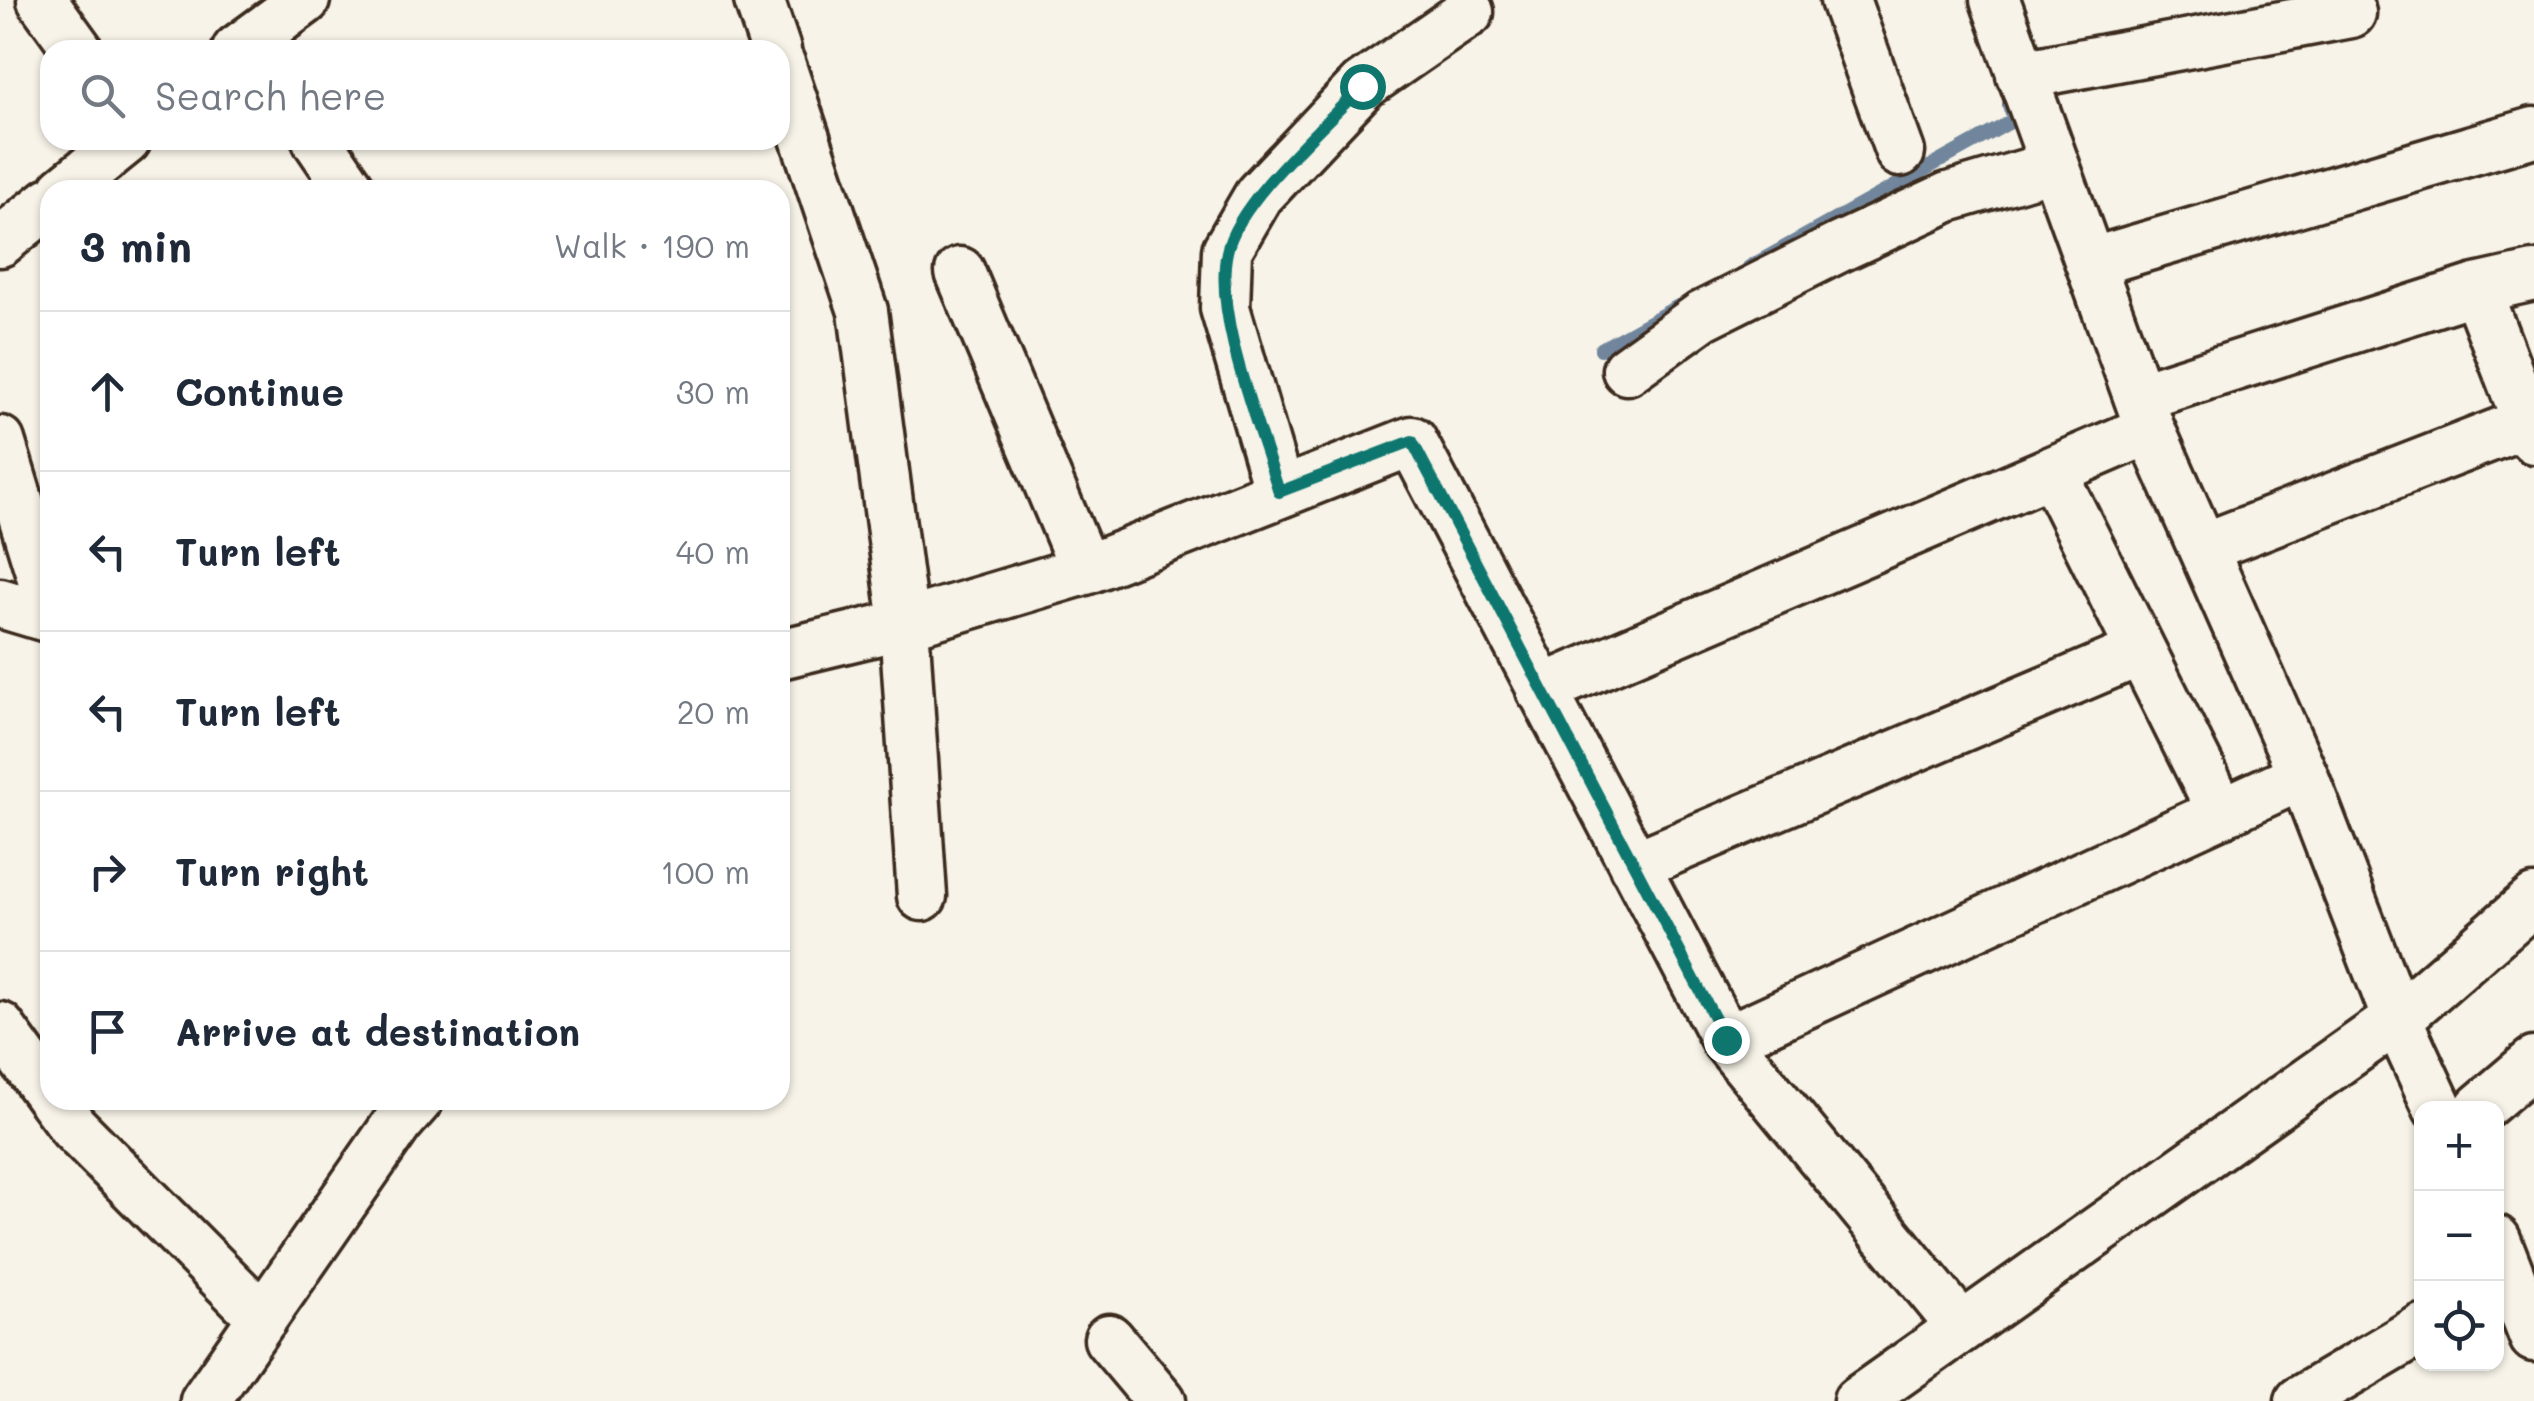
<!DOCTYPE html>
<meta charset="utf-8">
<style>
body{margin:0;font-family:Mali,sans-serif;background:#f6f6f7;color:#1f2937}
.controls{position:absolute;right:30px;bottom:30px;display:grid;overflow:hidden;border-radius:20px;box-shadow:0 2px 8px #0004}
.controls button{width:90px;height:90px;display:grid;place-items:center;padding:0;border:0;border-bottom:2px solid #e0e1e3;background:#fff;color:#1f2937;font:50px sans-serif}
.stop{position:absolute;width:30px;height:30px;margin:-22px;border:8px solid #0f766e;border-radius:50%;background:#fff}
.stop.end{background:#0f766e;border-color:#fff;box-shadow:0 2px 10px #0008}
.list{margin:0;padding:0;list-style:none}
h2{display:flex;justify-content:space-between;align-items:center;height:130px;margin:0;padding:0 40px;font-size:42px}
h2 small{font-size:32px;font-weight:400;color:#747a83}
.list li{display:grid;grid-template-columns:65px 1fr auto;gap:30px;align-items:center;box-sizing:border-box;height:160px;padding:0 40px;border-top:2px solid #e0e1e3}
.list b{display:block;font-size:38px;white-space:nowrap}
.list em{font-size:32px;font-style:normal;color:#747a83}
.icon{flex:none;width:55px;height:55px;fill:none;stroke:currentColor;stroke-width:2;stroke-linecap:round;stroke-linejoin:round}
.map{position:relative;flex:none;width:2534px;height:1401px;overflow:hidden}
.search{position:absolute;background:#fff;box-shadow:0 2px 8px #0004;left:40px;top:40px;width:750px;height:110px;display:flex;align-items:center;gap:25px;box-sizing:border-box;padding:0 35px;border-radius:30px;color:#747a83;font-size:38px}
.panel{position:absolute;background:#fff;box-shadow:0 2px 8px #0004;left:40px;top:180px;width:750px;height:930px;border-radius:30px}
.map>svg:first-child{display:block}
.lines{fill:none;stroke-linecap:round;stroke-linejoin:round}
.stream{stroke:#71869c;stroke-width:14}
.minor-casing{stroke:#3b2a1e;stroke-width:55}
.minor{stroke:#f7f3e8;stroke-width:48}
.route{stroke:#0f766e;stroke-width:12}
</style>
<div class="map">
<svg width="2534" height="1401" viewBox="0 0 2534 1401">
<rect width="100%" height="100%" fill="#f7f3e8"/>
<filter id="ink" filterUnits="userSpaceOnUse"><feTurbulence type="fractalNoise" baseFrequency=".01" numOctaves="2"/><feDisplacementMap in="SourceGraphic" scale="20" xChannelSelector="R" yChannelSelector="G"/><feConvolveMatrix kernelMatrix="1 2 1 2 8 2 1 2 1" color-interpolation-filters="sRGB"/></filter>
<g filter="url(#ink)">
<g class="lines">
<path class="stream" d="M1749,267L2014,120L2009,105
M1601,349L1678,306"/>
<g class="minor-casing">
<path id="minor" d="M42,0L78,50
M759,0L776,50
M1845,0L1900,152
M1995,0L2150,429L2303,775L2397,1019L2438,1108
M237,50L305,0
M780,63L863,311L904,624L922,896
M2021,75L2351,13
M317,140L351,190
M64,190L126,140
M0,242L50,202
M2090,263L2534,132
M960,272L1085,570
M2476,289L2534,439
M1627,370L1702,316L1840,247L1948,197L2053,166
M2141,396L2476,289L2534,276
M0,441L50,604
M2052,472L2222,813
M1279,492L1225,308L1227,250L1259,195L1362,86L1469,12
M2203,548L2528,422
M0,603L50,618
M780,654L904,624L1085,570L1412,441L1726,1040L1960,1325
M1541,690L2150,429
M1634,866L2141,651
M0,1027L50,1096
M1726,1040L2303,775
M53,1100L73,1127L263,1318
M2480,1108L2534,1062
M2496,1240L2534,1337
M1109,1339L1161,1401
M205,1401L397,1124L418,1100
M1858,1401L2397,1019L2534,900
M2300,1401L2422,1329"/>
</g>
<use href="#minor" class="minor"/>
</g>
</g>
<g class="lines" filter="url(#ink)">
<path class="route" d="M1362,86C1326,124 1237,202 1227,252C1213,316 1260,428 1279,492L1412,441L1726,1040"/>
</g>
</svg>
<div class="controls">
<button>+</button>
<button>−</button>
<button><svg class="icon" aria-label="locate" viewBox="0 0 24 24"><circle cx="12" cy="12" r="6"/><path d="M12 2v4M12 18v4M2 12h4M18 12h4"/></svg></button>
</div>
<div class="stop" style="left:1362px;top:86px"></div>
<div class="stop end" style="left:1726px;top:1040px"></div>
<div class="search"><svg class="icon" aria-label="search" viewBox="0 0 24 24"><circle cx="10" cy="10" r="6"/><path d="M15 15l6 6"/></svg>Search here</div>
<section class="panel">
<h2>3 min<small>Walk · 190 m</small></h2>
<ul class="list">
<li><svg class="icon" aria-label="ahead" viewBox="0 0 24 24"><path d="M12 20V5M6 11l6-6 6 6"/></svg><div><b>Continue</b></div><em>30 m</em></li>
<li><svg class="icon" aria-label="left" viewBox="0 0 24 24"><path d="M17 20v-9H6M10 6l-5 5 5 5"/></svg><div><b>Turn left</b></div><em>40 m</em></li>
<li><svg class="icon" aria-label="left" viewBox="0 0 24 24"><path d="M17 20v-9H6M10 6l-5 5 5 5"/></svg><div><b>Turn left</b></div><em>20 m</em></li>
<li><svg class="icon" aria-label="right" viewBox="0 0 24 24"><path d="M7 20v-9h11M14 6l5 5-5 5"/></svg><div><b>Turn right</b></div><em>100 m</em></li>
<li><svg class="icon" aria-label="arrive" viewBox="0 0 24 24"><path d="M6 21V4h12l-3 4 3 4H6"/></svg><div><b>Arrive at destination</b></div></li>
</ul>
</section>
</div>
